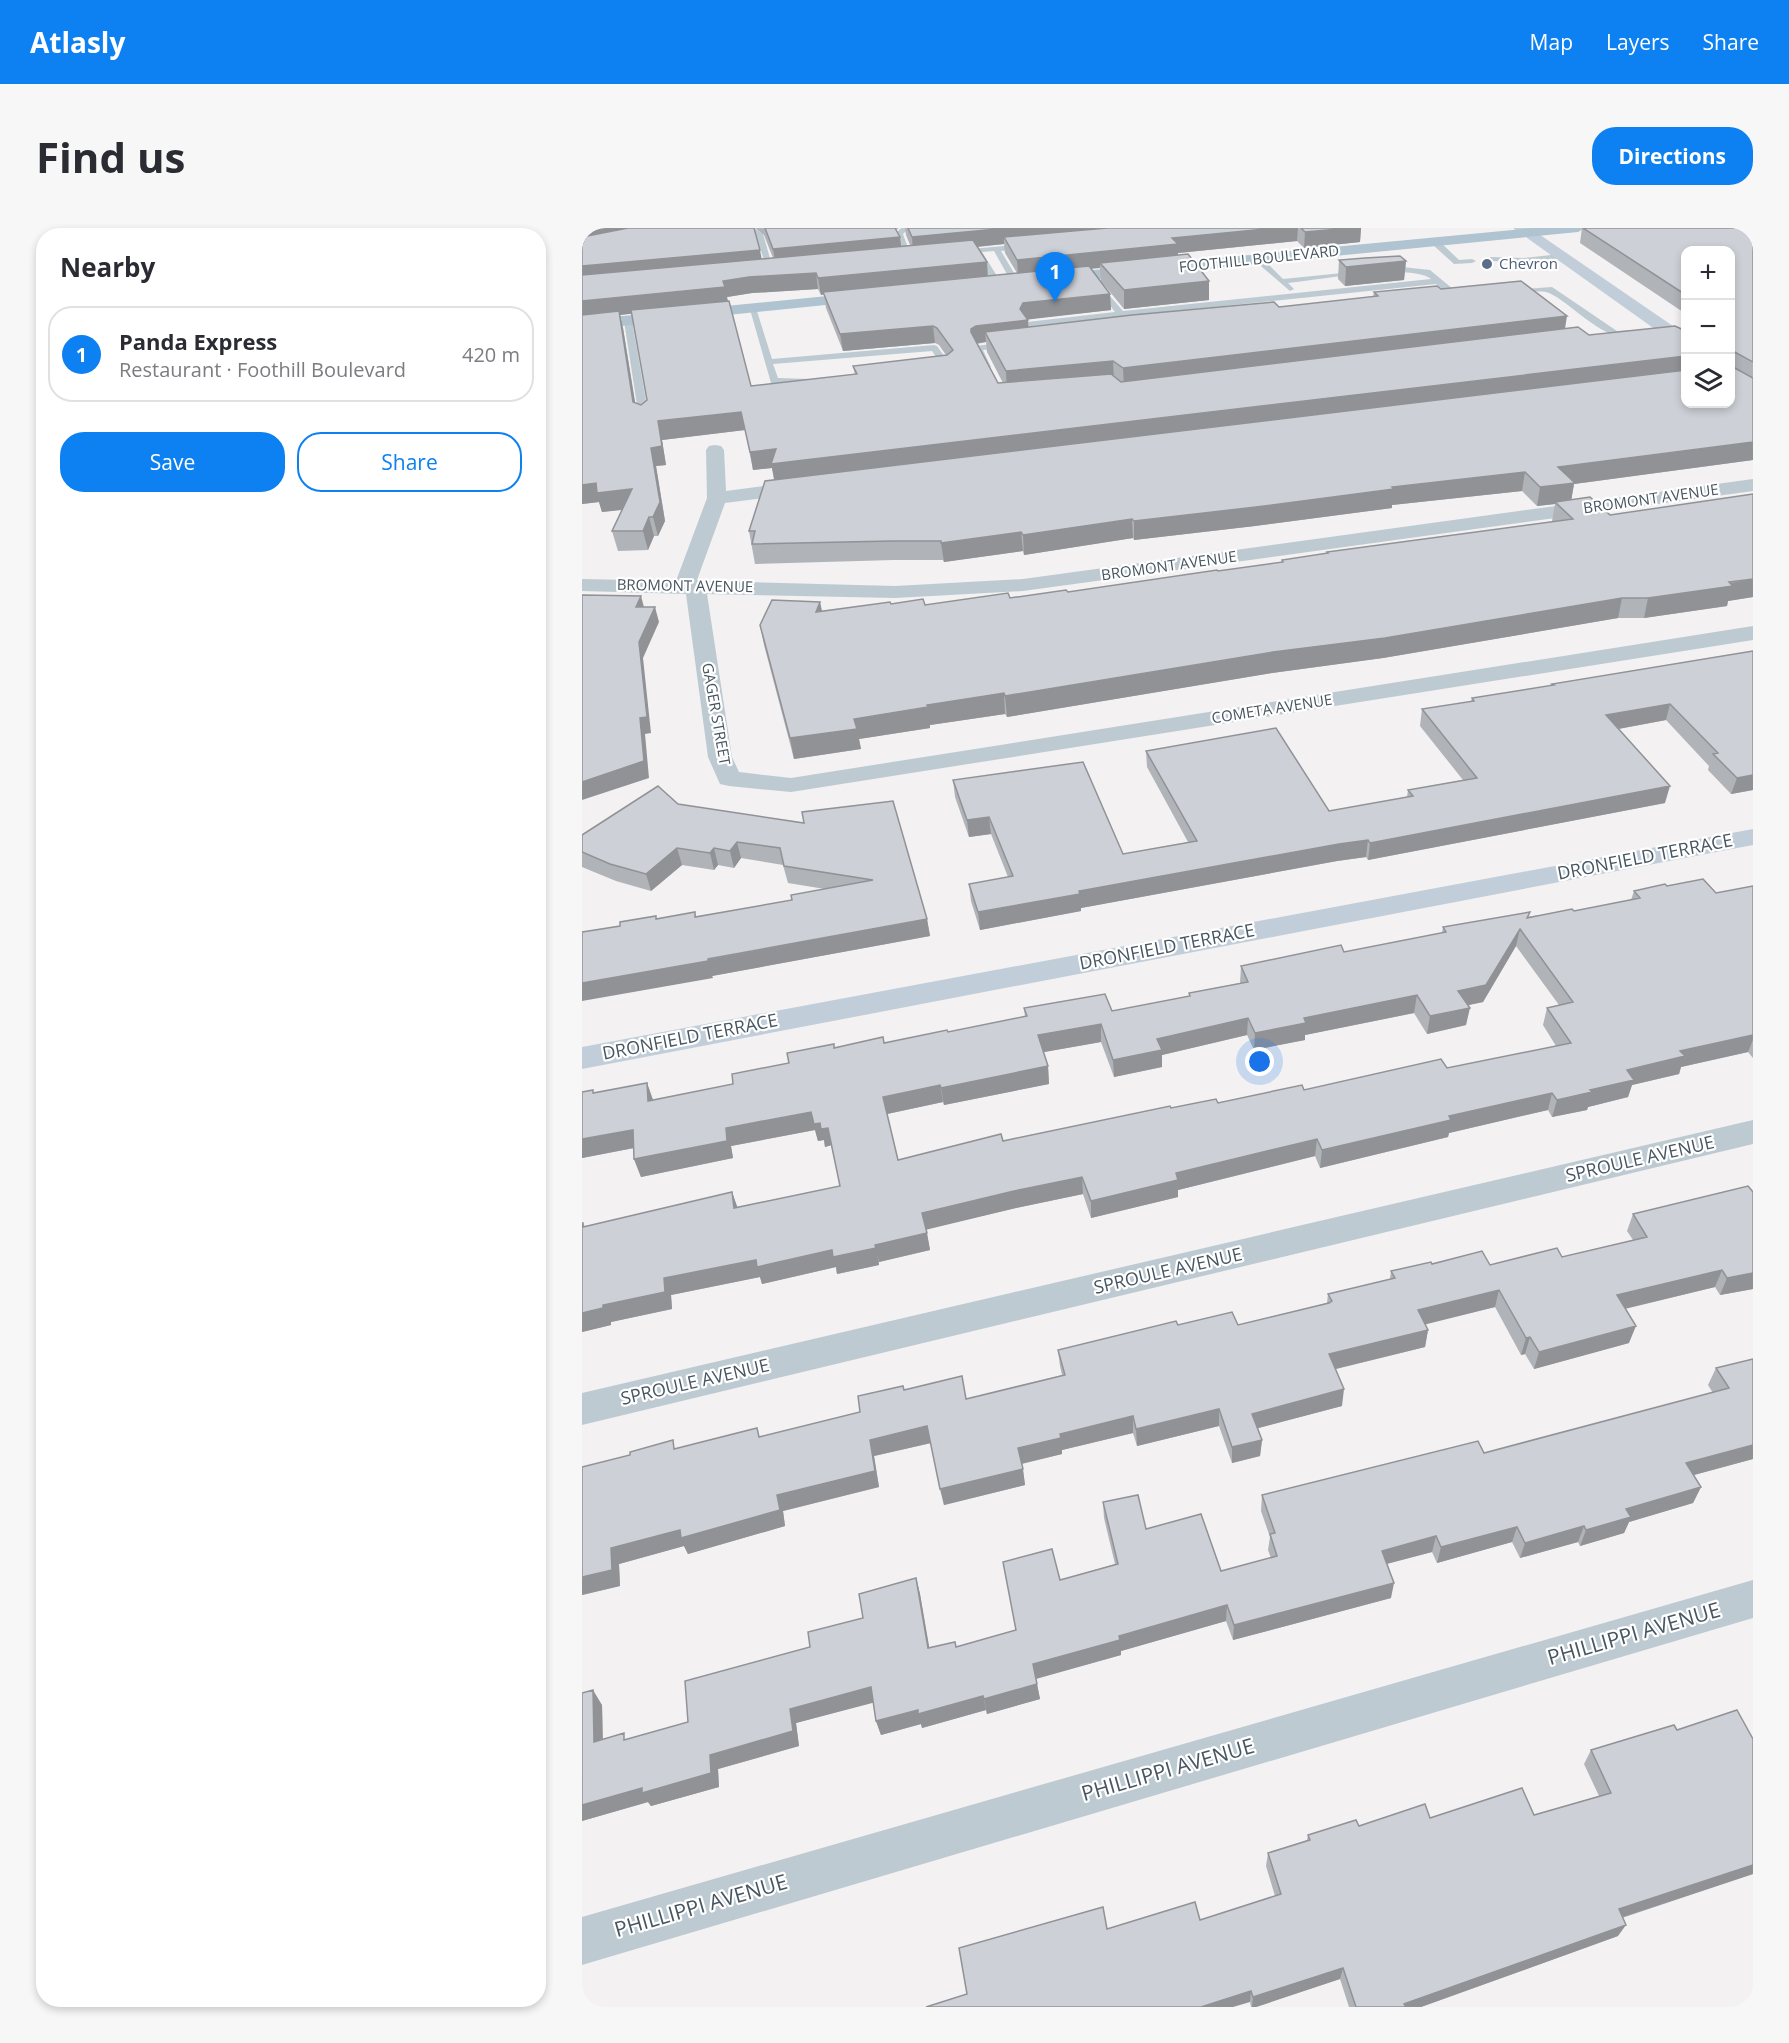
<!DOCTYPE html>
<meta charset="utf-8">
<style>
body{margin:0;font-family:"Open Sans",sans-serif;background:#f7f7f7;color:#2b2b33}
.controls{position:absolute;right:18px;top:18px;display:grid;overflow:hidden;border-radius:12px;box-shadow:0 3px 9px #0003}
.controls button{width:54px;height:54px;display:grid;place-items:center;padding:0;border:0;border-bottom:2px solid #e1e1e2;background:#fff;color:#2b2b33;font:30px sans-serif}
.you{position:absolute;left:678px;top:834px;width:21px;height:21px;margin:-15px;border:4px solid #fff;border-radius:50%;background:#1a73e8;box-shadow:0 0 0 9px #1a73e833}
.badge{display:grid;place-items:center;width:39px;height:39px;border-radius:50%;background:#0d81f1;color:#fff;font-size:20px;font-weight:700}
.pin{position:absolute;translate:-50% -50px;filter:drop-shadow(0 2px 3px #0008)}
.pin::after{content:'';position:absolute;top:32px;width:21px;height:18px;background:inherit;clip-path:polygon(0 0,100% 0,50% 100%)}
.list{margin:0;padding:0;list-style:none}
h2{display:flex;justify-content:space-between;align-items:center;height:78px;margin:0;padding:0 24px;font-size:26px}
h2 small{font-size:20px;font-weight:400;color:#7c7c81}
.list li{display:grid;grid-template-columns:39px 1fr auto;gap:18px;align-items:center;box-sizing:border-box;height:96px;margin:0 12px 12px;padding:0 12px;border:2px solid #e1e1e2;border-radius:24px}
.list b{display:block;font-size:22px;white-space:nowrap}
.list p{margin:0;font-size:20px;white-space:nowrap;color:#7c7c81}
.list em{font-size:20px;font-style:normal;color:#7c7c81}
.actions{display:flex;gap:12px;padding:18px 24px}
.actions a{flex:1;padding:14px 0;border:2px solid #0d81f1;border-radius:24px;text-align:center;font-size:21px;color:#0d81f1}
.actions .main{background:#0d81f1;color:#fff}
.icon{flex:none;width:33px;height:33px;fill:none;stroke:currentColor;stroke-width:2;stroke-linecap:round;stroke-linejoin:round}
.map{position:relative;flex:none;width:1171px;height:1779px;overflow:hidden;border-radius:24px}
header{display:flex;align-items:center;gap:36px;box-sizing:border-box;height:84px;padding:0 30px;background:#0d81f1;color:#fff}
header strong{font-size:28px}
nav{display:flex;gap:33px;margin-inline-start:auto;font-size:21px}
.intro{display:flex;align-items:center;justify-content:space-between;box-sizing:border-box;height:144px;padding:0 36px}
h1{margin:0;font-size:42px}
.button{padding:15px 27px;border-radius:24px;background:#0d81f1;color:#fff;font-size:21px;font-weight:700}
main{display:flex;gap:36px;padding:0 36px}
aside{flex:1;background:#fff;border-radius:24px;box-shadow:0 3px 9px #0003}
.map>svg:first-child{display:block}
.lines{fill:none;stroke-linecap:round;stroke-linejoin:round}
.lane{fill:#becad1;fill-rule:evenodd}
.street{fill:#becad1;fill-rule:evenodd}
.secondary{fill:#c1ced9;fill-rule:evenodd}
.primary{fill:#afc3d1;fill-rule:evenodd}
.wall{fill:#b0b3b8;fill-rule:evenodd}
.shaded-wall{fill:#909296}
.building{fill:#cdd0d6;stroke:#909296;stroke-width:1.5;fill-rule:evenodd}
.service-dot{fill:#5c6f8a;stroke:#fff;stroke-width:2}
.labels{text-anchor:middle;stroke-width:4.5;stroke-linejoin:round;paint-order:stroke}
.far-street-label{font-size:15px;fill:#475660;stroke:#fff}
.far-service-label{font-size:15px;fill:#4e5e75;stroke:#fff;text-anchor:start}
.street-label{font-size:18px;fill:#475660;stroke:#fff}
.near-street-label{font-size:21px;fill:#475660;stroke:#fff}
</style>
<header>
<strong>Atlasly</strong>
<nav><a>Map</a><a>Layers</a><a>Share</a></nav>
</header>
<div class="intro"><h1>Find us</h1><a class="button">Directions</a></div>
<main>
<aside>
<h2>Nearby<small></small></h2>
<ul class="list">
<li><span class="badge">1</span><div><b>Panda Express</b><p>Restaurant · Foothill Boulevard</p></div><em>420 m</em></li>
</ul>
<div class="actions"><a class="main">Save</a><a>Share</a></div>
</aside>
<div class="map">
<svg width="1171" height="1779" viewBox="0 0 1171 1779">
<rect width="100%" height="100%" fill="#f3f1f1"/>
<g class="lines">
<path class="lane" d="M163,0H172L181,6L192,44L185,42L174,7Z
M319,0H327L321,6L330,31L323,29L313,6Z
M850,12H856L877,32L890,31L894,33L890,35L872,36L850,16Z
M444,16L447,20L419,23L438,55L434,57L430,55L412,23L400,24L420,56L416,58L412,56L393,25L377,26L373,24L377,22Z
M978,26L982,28L981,30L942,34L909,33L905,31L909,29L942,30Z
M673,29H679L701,51L820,39L848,42L877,66L887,68L872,71L854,56L544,88L554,102L545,105L541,103L545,101L537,89L450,98L459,112L455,115L452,114L441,96L445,94L533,84L511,55L515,53L541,83L849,51C830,35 735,52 706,55L712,61L708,63L673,33Z
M970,59L1035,103L1052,102L1056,105C1029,123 991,75 967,65C958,61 940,66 930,66L926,64L930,62Z
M167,78L174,80L190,131L352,117L355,118L370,139L356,142V138L360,137L350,123L191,136L196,150L229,151L233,154L229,157L189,155Z
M46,91L50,93L67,190L62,193L57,190L42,93Z
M427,114L431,117L430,119L401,122L409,139L402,141L392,120L393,118Z"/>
<path class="street" d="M133,217L139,218L142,222L144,263L221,253L228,255L230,259L228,263L221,265L143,275L115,352L120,353L313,358L441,351L1171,251V263L441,363L313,370L125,366L150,529L157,544L209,550L1171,398V412L209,564L147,558L138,556L126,529L104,366L0,363V351L94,353L125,270L124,222L127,218Z
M1171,892V916L0,1197V1165Z
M1171,1352V1390L0,1737V1689Z"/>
<path class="secondary" d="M931,0H948L1104,107V120L1098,119Z
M1171,601V617L0,841V819Z"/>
<path class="primary" d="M951,0H1003L996,4L469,56L461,51L469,46Z
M286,64L294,69L292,72L0,102V92Z"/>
</g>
<path class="wall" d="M0,0L180,31L191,30L182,7L173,0H317L314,2L319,18L328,17L324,7L323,0H779L778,14L722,20L715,13L596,25V27L627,53V72L542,81L519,53L518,40H509L528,66L529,82L445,91L446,99L697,79L791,69L792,64L859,61L983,101L1104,176H1149V22H1104V86L998,15L1000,0H1171V232L992,256L989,272L1028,287L1171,266V369L1146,373L1145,378L1062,390H1036L801,430L690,445L425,489L423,486L348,497V500L277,511L279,521L212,531L182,417L178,397L238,374L240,383L309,376L343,377L486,364L699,335L700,332L745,326V324L971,294L970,293L973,276L955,278L940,263L810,277V280L673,298L552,312L551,310L442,327L441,323L362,334L361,332H312L173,336L167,303L192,252L190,240L171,242L163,202L80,212L84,237L74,238L83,293L76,308H72L66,322L36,323L30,303L40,282L20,284L17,274L0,276ZM422,16L423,25L435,45L406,48L396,19ZM236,61L239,67L242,66L244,80L261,123L353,115L357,117L364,127L271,138L273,147L169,158L145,69L170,65ZM50,85L65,172L59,177L53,175L41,100L38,87ZM404,114L405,124L421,155H416L395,116Z
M757,32L824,33L822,52L763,58L756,51Z
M1171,423V562L1149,566L1126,542L1127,538L1084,492L1036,501L1083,575L786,632L784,629L755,633L499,680V683L398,702L389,673L387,656L426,649L409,606L387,609L373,569L371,552L541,626L606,614L565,539L564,523L747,583L825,569L826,562L881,552L838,498L840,481L889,474L890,470L970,458V456Z
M96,576L222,595L345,691L348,708L130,748L131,750L38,698L113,684L114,689L210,672L243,661L206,655L201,637L159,630L152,640L136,637L132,642L100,637L69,663L34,653L0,639V607Z
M1085,658L1134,665L1171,658V830L1166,824L1099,839L1097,846L1050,857L1046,869L1006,879L1005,882L970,889L966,882L867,905L866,909L738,940L733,928L596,962V969L509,990L501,966L434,980L344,1001L348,1022L297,1034V1037L255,1046L254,1039L180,1056L178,1049L89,1067L90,1081L29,1094V1097L0,1104V995H1L3,999L150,964L155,979L258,958L249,917L243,919L242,912L236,913L233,902L149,918L151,930L59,949L52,931V920L0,930V864L12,865L65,855L71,872L151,856L252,820L302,815L366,804L443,789L442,780L530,783L607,768V765L658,755L659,738L762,724L860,705L861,699L992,683L1049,672L1052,663ZM934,718L977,777L965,780L961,797L974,818L865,840L636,875L589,880L421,913L316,932L305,886L361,874L362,877L467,856L466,838L461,824L519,814L532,849L580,839V827L665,807L672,822L723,812V807L832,785L845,806L884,797L886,777L901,774Z
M1171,964V1061L1138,1067L1133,1059L1043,1081L1047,1115L952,1141L943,1126L939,1127L913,1079L843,1096L846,1102L843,1119L754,1141L760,1178L676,1200L680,1212L678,1228L650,1235L637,1198L555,1218L551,1205L480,1222V1226L440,1236L443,1257L362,1277L349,1215L292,1228L297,1259L201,1283L203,1298L106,1326L102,1318L37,1336L38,1358L0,1367L95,1220L178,1209L278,1184L322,1162L384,1171L480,1147L478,1138L476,1122L596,1097H656L745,1075L746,1066L808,1051L809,1043L850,1036L908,1037L980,1029L1051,1012L1045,1003L1051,986Z
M1171,1131V1231L1112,1247L1119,1259L1111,1275L1047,1294L1042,1305L998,1318L996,1314L938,1330L930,1314L855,1335L850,1324L805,1336L809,1370L651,1412L644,1393L539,1423V1427L454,1451L458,1471L405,1486L404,1482L340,1500L339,1496L299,1507L294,1493L291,1474L214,1495L217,1518L136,1541L137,1559L69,1578L66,1574L0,1593V1465L20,1477L21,1511H45L106,1494L228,1419L281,1390L334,1350L338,1366L347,1420L374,1419L434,1402L421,1334L478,1352L533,1336L522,1290L521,1274L564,1301L639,1343L689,1330L686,1322L688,1309L679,1283L680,1267L902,1225L1131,1165L1126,1157L1134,1140Z
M1095,1502L1171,1511V1646L1040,1690L1036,1708L839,1779H767L758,1751L674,1779H669L668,1774L385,1766L525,1701L618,1692L693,1668L684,1638L686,1625L725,1612L726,1607L777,1598L848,1590L952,1587L1017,1568L1002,1536L1009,1522Z"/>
<path class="shaded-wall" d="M0,0H88L0,17Z
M426,0H590L422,9V16L331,25L330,9Z
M694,0H716L715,13L596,25V32L518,35V40L436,48L435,32L590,10Z
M761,0H779L778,14L722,20L723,4Z
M318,9L320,25L194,37L191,21Z
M178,22L181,38L0,55V38Z
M824,33L822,52L763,58L764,39Z
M405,34L406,50L241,64L242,66L239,67L236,50Z
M234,45L236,61L170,65L145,69L146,76L38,87L41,100L56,192L0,90V73L167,49Z
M627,53V72L542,81V62Z
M528,66L529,82L442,92H446L447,109L403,104L404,114L396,115L391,118L389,104V101L394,98L438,81L441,75Z
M985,88L982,107L542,161L541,140Z
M351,98L353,115L261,123L258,106Z
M1104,128V145L193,255L190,240L171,242L168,224Z
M531,133L532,153L425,164L424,143Z
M159,184L163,202L80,212L84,237L74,238L83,293L76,308L71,289L69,220L76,193Z
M1171,214V232L992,256L989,274H973V276L955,278L958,259L976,239Z
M943,244L940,263L810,277V280L673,298L552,312V293L810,259Z
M14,255L50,261L55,280L20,284L17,274L0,276V257Z
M67,289L72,308L66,322L61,303Z
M550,291L551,310L442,327L441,307Z
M439,304L441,323L362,334L359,315Z
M1171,351V369L1146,373L1145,378L1062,390L1066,370Z
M59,368L63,383L54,379Z
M1040,370L1036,390L801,430L690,445L425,489L423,468L691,424Z
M238,374L242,394L234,384Z
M73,379L77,394L61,430L69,505L63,506L67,550L0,572V554L58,490L57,414Z
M422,465L423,486L348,497V500L277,511L279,521L212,531L208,510L272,491L345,477Z
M1088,476L1084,492L1020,504L1024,487Z
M1171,547V562L1149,566L1155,550Z
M1088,558L1083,575L786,632L788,615Z
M407,589L409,606L387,609L385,592Z
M786,612L784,629L755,633L499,680V683L398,702L396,684L497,663L757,616Z
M155,614L159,630L152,640L148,623Z
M95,620L100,637L69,663L64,646Z
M132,620L136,637L132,642L128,625Z
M345,691L348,708L130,748L131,750L0,773V755Z
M938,701L934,718L901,774L873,780L876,763Z
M835,767L832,785L723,807V812L672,822L673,805L722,790Z
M888,780L884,797L845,806L848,788Z
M666,790L665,807L580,827V839L532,849L531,832L575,811Z
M519,796V814L457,825L456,807Z
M1171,807V812L1166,824L1099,839L1097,846L1050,857L1046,869L1006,879L1005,882L970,889L975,872L1008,862L1045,842L1098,823Z
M466,838L467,856L362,877L359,860Z
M65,855L71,872L66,873Z
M358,857L361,874L305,886L301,869Z
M970,865L966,882L867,905L866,909L738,940L740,922L867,888Z
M229,884L238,895L246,900L250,917L243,919L242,912L236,913L233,902L149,918L151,930L59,949L52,931L144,900Z
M51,902L57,919L0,930V911Z
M735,911L733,928L596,962V969L509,990V973L594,945Z
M500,949L501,966L434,980L343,1002L340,985L432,963Z
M150,964L156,981L152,980Z
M345,1005L348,1022L297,1034L293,1017Z
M294,1020L297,1037L255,1046L254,1039L180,1056L178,1049L89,1067L90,1081L29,1094V1097L0,1104V1085L82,1050L174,1032L250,1022Z
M1140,1042L1133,1059L1029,1084L1035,1067Z
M1171,1045V1061L1138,1067L1145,1050Z
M917,1062L913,1079L833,1099L836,1082Z
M1054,1098L1047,1115L952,1141L957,1124Z
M846,1102L843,1119L745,1143L747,1126Z
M948,1109L943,1126L939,1127L944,1110Z
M762,1161L760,1178L669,1202L670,1186Z
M637,1181V1198L555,1218L554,1201Z
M551,1188V1205L480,1222V1226L438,1236L436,1220L478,1206Z
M345,1198L349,1215L292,1228L297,1259L201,1283L203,1298L106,1326L102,1318L37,1336L38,1358L0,1367V1350L29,1320L195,1267L288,1212Z
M680,1212L678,1228L650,1235V1219Z
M1171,1217V1231L1097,1251L1104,1235Z
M441,1241L443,1257L362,1277L358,1261Z
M1119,1259L1111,1275L1047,1294L1042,1305L998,1318L1004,1302L1044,1281Z
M1002,1298L996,1314L938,1330L943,1315Z
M935,1299L930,1314L855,1335L859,1319Z
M854,1308L850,1324L796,1338L800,1323Z
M334,1350L338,1366L350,1435L346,1420Z
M812,1355L809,1370L651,1412L652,1397Z
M645,1377L644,1393L539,1423V1427L453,1451L451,1436L537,1408Z
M455,1456L458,1471L405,1486L402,1471Z
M289,1459L294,1474L214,1495L217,1518L136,1541L137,1559L69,1578L66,1574L0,1593V1577L128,1527L208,1481Z
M11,1462L20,1477L21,1528L12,1514Z
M401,1468L404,1482L340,1500L339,1496L299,1507L294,1493L336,1482Z
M1171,1637V1646L1029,1693L1037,1681Z
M1044,1697L1036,1708L839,1779H821L822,1776Z
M761,1740L758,1751L674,1779H670L671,1769Z
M669,1763L668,1774L651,1779H619Z"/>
<path class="building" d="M46,0H172L178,22L0,38V9Z
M183,0H313L318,9L191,21Z
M326,0H426L330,9Z
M525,0H694L590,10L596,16L435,32L422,9Z
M719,0H768L723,4Z
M1001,0H1171V134L1151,123V139L1171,150V214L976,239L993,255L958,259L943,244L810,259L812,261L674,279L552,293L550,291L441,307L439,304L359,315V313H310L170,316L173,303H167L183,253L1104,142V176H1149V22H1104V67Z
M391,12L405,34L236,50L234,45L167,49L141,53L143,59L0,73V47Z
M606,26L627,53L542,62L518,35Z
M818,28L824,33L764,39L757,32L783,30Z
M507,38L528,66L441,75L438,81L446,92L394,98L389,101V104L416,155L529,146L539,154L996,99L1007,107L1093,98L1104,103V128L189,236L194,221L168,224L159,184L76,193L80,218L69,220L78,274L71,289H67L61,303H30L50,261L15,265L14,255L0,257V87L37,83L51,174L59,177L65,172L49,82L147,73L169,158L275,146L271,138L365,127L371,122L355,100L351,98L258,106L241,64Z
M939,53L985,88L541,140L531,133L424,143L403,104L550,87L692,74L697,79L796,68L792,64L855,58L859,61Z
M1171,266V351L1147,354L1151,358L1066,370H1040L803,410L691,424L423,468L422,465L345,477L346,479L272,491L275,501L208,510L178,397L190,372L238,374L234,384L308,374L309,376L341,371L343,377L426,365L428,370L484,362L486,364L635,342L636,343L701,334L700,332L746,325L745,324L991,291L973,274L1008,269L1028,287Z
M0,367L59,368L54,379H73L57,414L65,489L58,490L62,533L0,554Z
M1171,423V547L1155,550L1131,526L1136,525L1088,476L1024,487L1088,558L788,615L786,612L757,616L497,663L498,666L396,684L387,656L431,648L407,589L385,592L371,552L501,534L541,626L615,613L564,523L694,500L747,583L831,568L826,562L895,550L840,481L892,473L890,470L972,457L970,456Z
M76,558L96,576L222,595L220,584L311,573L345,691L126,731V733L0,755V704L38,698V694L74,688V691L113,684V689L210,672L209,667L291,652L202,638L198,620L155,614L148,623L132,620L128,625L95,620L64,646L28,636L0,624V607Z
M1121,651L1134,665L1171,658V807L1098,823L1103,828L1045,842L1052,852L1008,862L1010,864L975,872L970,865L867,888L869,892L740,922L735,911L594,945L596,952L509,973L500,949L432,963L340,985L345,1005L293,1017L294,1020L251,1029L250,1022L175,1039L174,1032L82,1050L83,1064L21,1077V1080L0,1085V995H1V999L150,964L152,980L258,958L246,900L239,901L238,895L232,896L229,884L144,900L145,913L52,931L51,902L0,911V864L11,862V865L65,855L66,873L151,856L150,846L207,835L205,825L252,816V820L301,809L302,815L365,802L366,804L445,788L442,780L523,766L530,783L608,768L607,765L666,754L659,738L759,717L762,724L864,704L861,699L948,684L945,690L990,681L992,683L1058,670L1052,663L1083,656L1085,658ZM938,701L991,774L965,780L989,815L865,840L859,831L722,862L720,857L636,875L634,871L589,880L588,878L421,913L419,906L316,932L301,869L358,857L359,860L466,838L456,807L519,796L531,832L580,822L575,811L666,790L673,805L724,795L722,790L835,767L848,788L888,780L876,763L904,757Z
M1166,958L1171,964V1045L1145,1050L1140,1042L1035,1067L1054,1098L957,1124L948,1109L944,1110L917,1062L836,1082L846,1102L747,1126L762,1161L670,1186L680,1212L650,1219L637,1181L554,1201L551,1188L478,1206L479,1210L436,1220L441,1241L358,1261L345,1198L288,1212L293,1243L195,1267L198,1282L99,1310L98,1302L29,1320L30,1342L0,1349V1239L48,1227V1224L91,1212L92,1221L175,1200L177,1209L278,1184L276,1168L321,1158L322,1162L380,1148L384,1171L483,1147L476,1122L594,1093L596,1097L650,1084L656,1097L747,1075L750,1073L746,1066L813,1050L809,1043L849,1034L850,1036L900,1023L908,1037L975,1020L980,1029L1065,1009L1051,986Z
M1171,1131V1217L1104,1235L1119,1259L1044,1281L1049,1289L1004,1302L1002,1298L943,1315L935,1299L859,1319L854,1308L800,1323L812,1355L652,1397L645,1377L537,1408L538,1412L451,1436L455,1456L402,1471L401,1468L336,1486V1482L294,1493L289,1459L208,1481L211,1503L128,1527L129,1545L60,1565V1560L0,1577V1465L11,1462L12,1514L42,1505V1512L106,1494L103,1453L228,1419L226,1404L281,1390L277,1366L334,1350L346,1420L373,1414L374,1419L434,1402L421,1334L470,1321L478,1352L536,1336L521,1274L556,1267L564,1301L619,1286L639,1343L695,1328L688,1306L693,1305L680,1267L896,1213L902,1225L1147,1160L1134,1140Z
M1155,1482L1171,1511V1637L1037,1681L1044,1697L822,1776L824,1779H774L761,1740L671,1769L669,1763L619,1779H344L385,1766L377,1720L521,1679L525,1701L613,1674L618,1692L699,1666L686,1625L728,1612L726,1607L774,1592L777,1598L843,1576L848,1590L940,1560L952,1587L1029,1565L1009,1522L1092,1497L1095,1502Z"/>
<circle class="service-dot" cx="905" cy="36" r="6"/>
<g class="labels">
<g class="far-street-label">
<text transform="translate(677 31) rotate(-6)" y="5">FOOTHILL BOULEVARD</text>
<text transform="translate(1069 271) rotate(-8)" y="5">BROMONT AVENUE</text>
<text transform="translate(587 338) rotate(-8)" y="5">BROMONT AVENUE</text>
<text transform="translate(103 358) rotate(1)" y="5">BROMONT AVENUE</text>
<text transform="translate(690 481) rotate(-9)" y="5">COMETA AVENUE</text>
<text transform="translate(134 486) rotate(80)" y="5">GAGER STREET</text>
</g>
<g class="far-service-label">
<text x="917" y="41">Chevron</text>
</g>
<g class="street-label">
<text transform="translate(1063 629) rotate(-11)" y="6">DRONFIELD TERRACE</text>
<text transform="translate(585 719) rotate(-11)" y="6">DRONFIELD TERRACE</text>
<text transform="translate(108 809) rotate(-11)" y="6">DRONFIELD TERRACE</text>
<text transform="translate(1058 931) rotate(-13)" y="6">SPROULE AVENUE</text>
<text transform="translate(586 1043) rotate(-13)" y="6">SPROULE AVENUE</text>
<text transform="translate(113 1154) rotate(-13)" y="6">SPROULE AVENUE</text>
</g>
<g class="near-street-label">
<text transform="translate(1052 1406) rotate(-16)" y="7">PHILLIPPI AVENUE</text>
<text transform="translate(586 1542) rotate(-16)" y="7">PHILLIPPI AVENUE</text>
<text transform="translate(119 1678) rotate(-16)" y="7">PHILLIPPI AVENUE</text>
</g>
</g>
</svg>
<div class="controls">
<button>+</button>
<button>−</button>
<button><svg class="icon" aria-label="layers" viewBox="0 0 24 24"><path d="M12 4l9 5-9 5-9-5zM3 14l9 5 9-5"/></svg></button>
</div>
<div class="you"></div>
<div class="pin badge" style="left:473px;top:74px">1</div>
</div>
</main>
